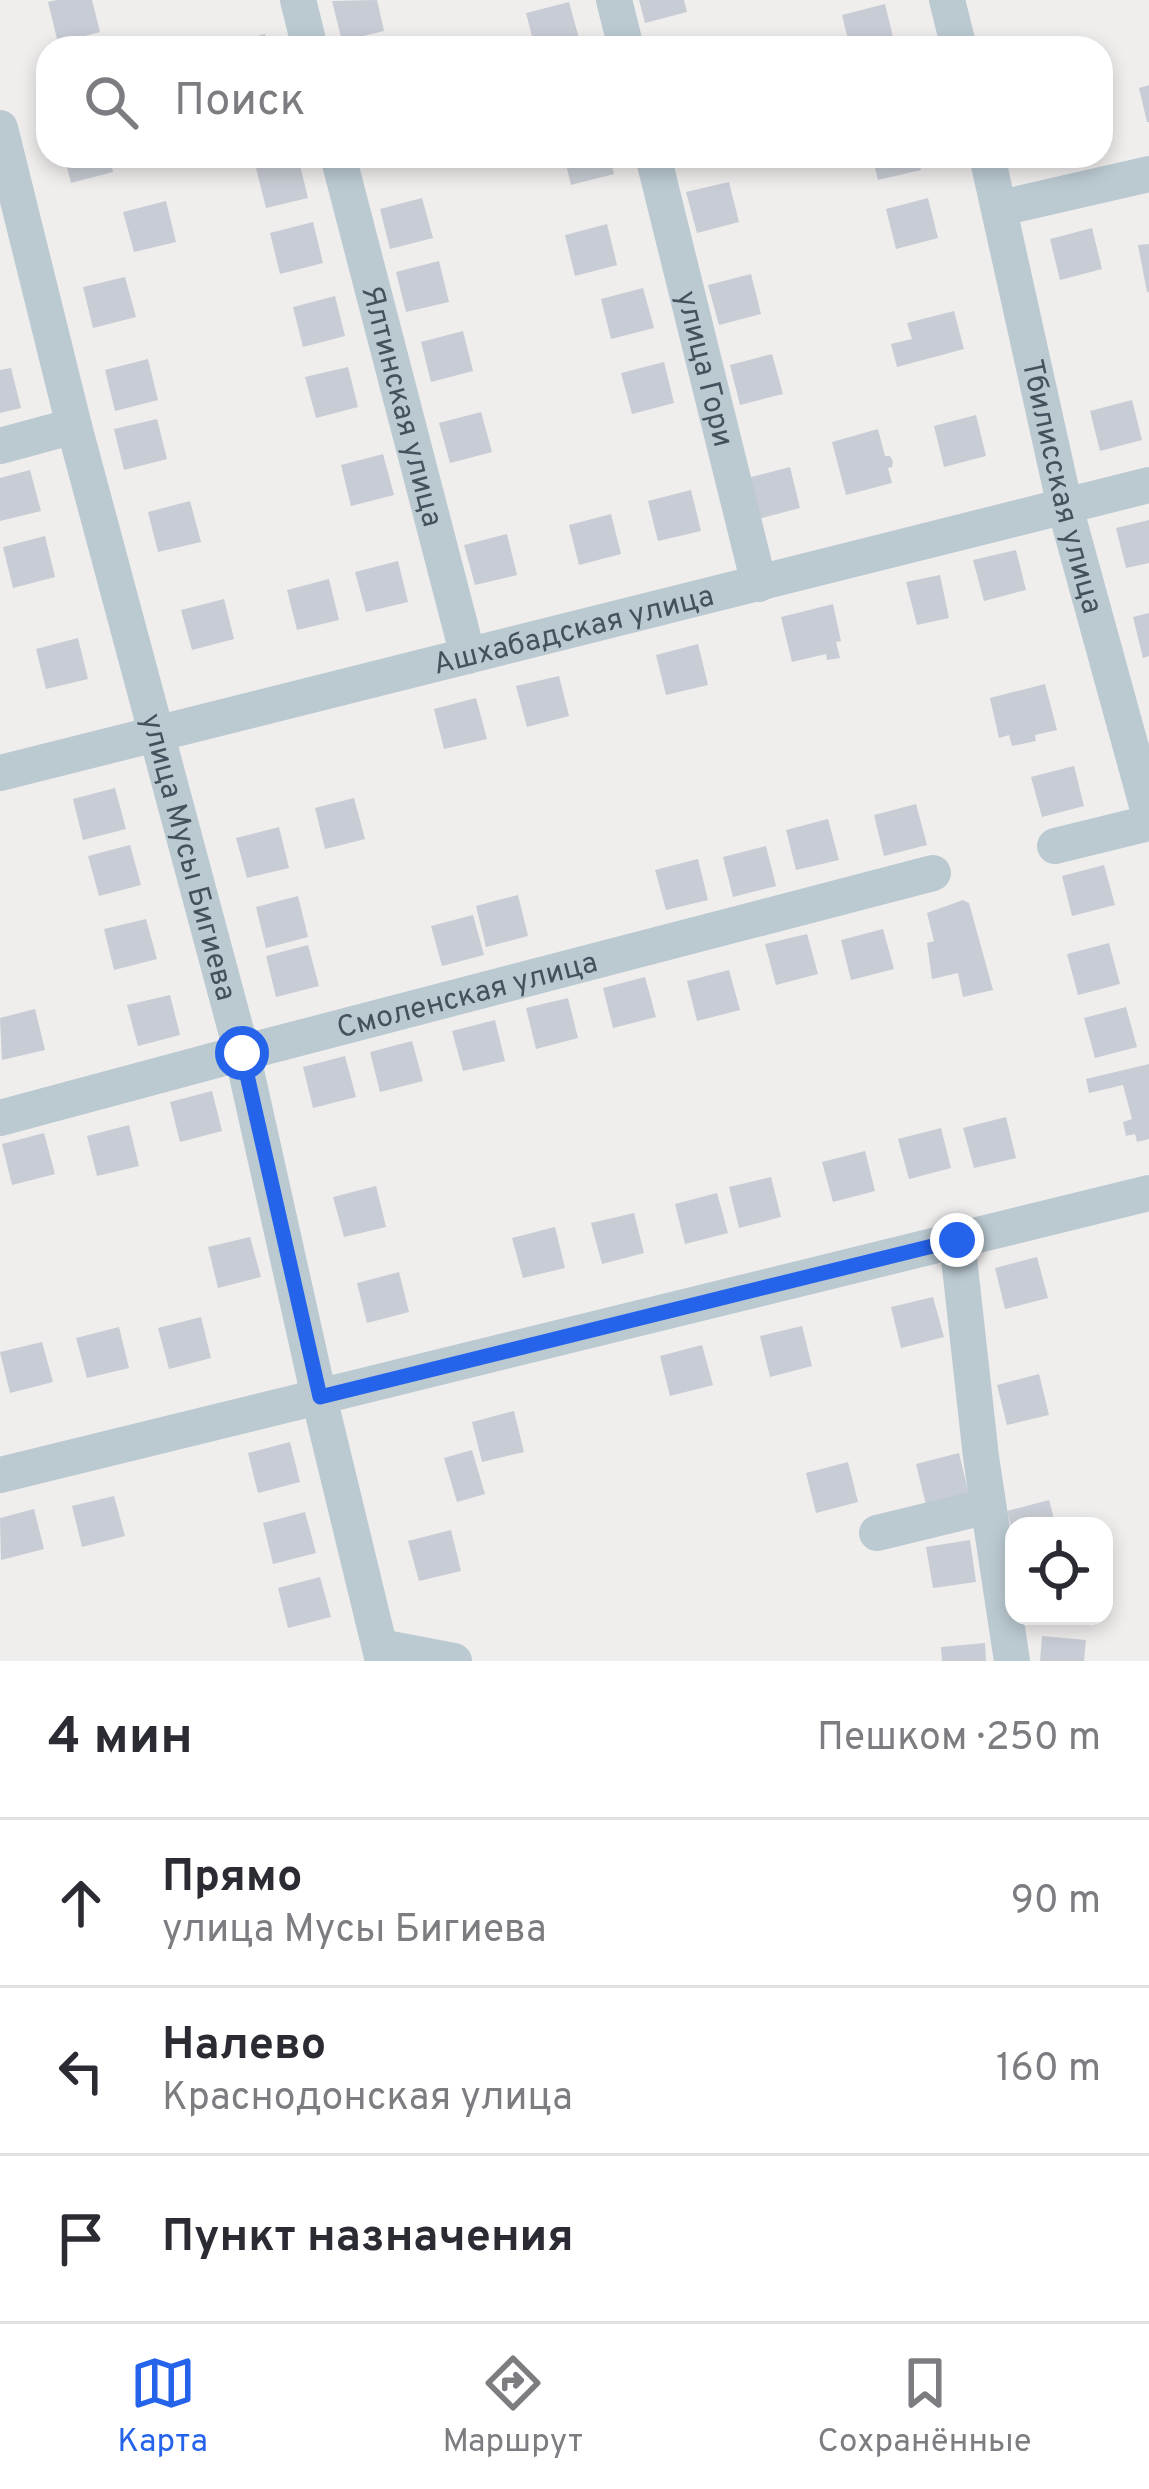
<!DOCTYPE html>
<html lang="ru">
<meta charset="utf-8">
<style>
body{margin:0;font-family:Overpass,sans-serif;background:#f7f7f7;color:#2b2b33}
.controls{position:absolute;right:36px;bottom:36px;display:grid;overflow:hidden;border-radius:24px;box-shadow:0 6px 18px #0003}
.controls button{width:108px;height:108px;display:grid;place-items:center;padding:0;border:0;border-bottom:3px solid #e1e1e2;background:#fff;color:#2b2b33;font:60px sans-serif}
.stop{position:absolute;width:36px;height:36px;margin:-27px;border:9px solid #2563eb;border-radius:50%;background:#fff}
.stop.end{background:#2563eb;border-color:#fff;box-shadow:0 3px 12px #0008}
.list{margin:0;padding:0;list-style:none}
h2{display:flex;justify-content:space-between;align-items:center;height:156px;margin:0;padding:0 48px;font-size:51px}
h2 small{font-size:39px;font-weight:400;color:#7c7c81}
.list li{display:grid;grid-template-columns:78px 1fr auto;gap:36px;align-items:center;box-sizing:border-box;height:168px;padding:0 48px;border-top:3px solid #e1e1e2}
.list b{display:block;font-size:45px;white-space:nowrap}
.list p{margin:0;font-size:39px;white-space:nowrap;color:#7c7c81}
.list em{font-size:39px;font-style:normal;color:#7c7c81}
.icon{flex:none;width:66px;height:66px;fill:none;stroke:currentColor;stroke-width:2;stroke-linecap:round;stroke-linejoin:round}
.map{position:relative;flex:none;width:1149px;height:1661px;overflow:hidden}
.search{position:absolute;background:#fff;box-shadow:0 6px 18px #0003;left:36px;right:36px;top:36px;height:132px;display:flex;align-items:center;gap:30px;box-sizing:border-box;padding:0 42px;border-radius:36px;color:#7c7c81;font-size:45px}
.sheet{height:660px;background:#fff}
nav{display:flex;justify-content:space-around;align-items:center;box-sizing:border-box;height:168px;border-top:3px solid #e1e1e2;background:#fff;font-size:33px;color:#7c7c81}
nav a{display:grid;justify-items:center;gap:6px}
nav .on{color:#2563eb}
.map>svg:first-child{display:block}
.building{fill:#c8ccd4}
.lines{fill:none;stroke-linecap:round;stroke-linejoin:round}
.minor{stroke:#bbcad1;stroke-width:36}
.route{stroke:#2563eb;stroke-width:15}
.labels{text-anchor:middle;stroke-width:12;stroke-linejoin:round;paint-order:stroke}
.street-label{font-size:30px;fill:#43535d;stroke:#fff}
</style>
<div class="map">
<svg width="1149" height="1661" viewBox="0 0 1149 1661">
<rect width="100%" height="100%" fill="#f0eded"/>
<path class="building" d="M57,0H92L100,32L58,43L48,2Z
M377,0L384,31L342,41L332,1Z
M639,0H684L687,12L645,23Z
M569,2L580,42L557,48H535L526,13Z
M885,4L895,45L882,48H850L842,15Z
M265,34L269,48H216V46Z
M389,38L391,48H358L357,46Z
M1149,85V122H1147L1139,88Z
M64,156H109L113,172L71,183Z
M564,156H609L614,174L571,185Z
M872,156H917L921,170L878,180Z
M298,157L308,198L266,208L256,168Z
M729,182L739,222L697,233L686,192Z
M422,198L433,238L390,249L380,209Z
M928,198L938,238L896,249L886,209Z
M166,201L176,242L134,252L123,212Z
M313,222L323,263L280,274L270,233Z
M607,224L617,265L575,276L565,235Z
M1092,228L1102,269L1060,280L1050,239Z
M1149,244V292H1147L1138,245Z
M439,261L449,302L406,312L396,272Z
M751,274L761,314L719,325L708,285Z
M125,277L136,317L93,328L83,287Z
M643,288L654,328L611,339L601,299Z
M335,296L345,336L303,347L293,307Z
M954,311L964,349L897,367L891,344L912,339L907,323Z
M463,331L473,371L431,382L421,342Z
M772,354L783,394L740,405L730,365Z
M148,359L158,400L115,411L105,370Z
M664,362L674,403L632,414L621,373Z
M348,367L358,407L316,418L305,377Z
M11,368L21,408L0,413V370Z
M1132,400L1142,440L1100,451L1090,411Z
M481,412L492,452L450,463L439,423Z
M976,415L986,456L944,467L934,426Z
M157,419L167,459L124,470L114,429Z
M878,429L885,456H890L893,461L892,467L888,468L892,483L846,495L832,442Z
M383,454L394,495L351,506L341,465Z
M790,467L800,508L758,519L747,478Z
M30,470L41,511L0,521V478Z
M691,490L701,531L658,541L648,501Z
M190,501L201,542L158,552L148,512Z
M611,514L621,554L579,565L569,525Z
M1149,520V563L1126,568L1116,528Z
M507,534L517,575L475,585L464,545Z
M45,536L55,577L13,588L3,547Z
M1016,550L1026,590L984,601L973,560Z
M398,561L408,602L366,612L355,572Z
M940,575L949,618L917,625L906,582Z
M329,579L339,620L297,630L287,590Z
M224,599L234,639L192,650L181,610Z
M833,604L841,641L836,642L840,658L827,660L826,654L792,662L781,617Z
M1149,613V656L1143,658L1133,617Z
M78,638L88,679L46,689L36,649Z
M698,644L708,685L666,695L656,655Z
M559,676L569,716L527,727L516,686Z
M1045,684L1057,730L1035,735L1036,741L1012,746L1009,735L999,738L990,698Z
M476,698L487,739L444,749L434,709Z
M1074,766L1084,806L1042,817L1031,777Z
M115,788L126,829L83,840L73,799Z
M354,798L365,839L325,849L315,808Z
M916,804L927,845L884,856L874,815Z
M828,819L839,860L796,870L786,830Z
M279,827L289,868L247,878L236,838Z
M130,845L141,885L99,896L88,856Z
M766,846L776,886L733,897L723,857Z
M698,859L708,900L666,910L655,870Z
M1104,865L1115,905L1072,916L1062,876Z
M518,895L528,936L486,947L476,906Z
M298,896L308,937L266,948L256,907Z
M963,900L969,903L993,990L963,997L958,973L932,979L927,943L934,941L927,913Z
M473,915L484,955L442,966L431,926Z
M146,919L157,959L114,970L104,929Z
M883,929L894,969L851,980L841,940Z
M807,934L818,974L776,985L765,944Z
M1109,943L1120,984L1078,995L1067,954Z
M308,945L319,986L276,997L266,956Z
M729,970L740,1010L697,1021L687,981Z
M645,977L656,1017L613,1028L603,988Z
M170,995L180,1035L138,1046L127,1005Z
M568,998L578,1038L536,1049L526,1008Z
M1126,1007L1137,1047L1095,1058L1084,1018Z
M35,1009L45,1050L2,1060L0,1018Z
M495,1020L505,1061L463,1071L452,1031Z
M412,1041L423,1081L380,1092L370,1052Z
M345,1056L356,1097L313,1108L303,1067Z
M1149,1064V1139L1137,1142L1135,1134L1126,1136L1123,1122L1132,1119L1123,1085L1089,1093L1086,1079Z
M212,1091L222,1131L180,1142L170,1102Z
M1006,1117L1016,1158L974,1168L963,1128Z
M129,1125L139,1166L97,1176L87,1136Z
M941,1128L951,1168L909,1179L898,1139Z
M44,1133L55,1174L12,1185L2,1144Z
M865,1151L875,1191L833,1202L822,1162Z
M771,1177L781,1217L739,1228L729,1187Z
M376,1186L386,1227L344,1237L333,1197Z
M717,1193L728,1233L685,1244L675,1204Z
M634,1213L644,1253L602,1264L591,1223Z
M555,1227L565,1268L523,1278L512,1238Z
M250,1237L261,1277L218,1288L208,1247Z
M1037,1257L1048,1298L1005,1309L995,1268Z
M399,1272L409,1312L367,1323L357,1283Z
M933,1297L944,1337L901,1348L891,1307Z
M201,1317L211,1358L169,1369L158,1328Z
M802,1326L812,1366L770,1377L760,1336Z
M119,1327L129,1368L87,1378L76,1338Z
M42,1342L53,1382L10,1393L0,1352Z
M702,1345L713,1385L670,1396L660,1356Z
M1039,1374L1049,1415L1007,1425L997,1385Z
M514,1411L524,1452L482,1462L472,1422Z
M290,1442L300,1482L258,1493L248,1453Z
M472,1450L485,1494L457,1502L444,1458Z
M959,1453L969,1494L926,1505L916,1464Z
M848,1462L858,1502L816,1513L806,1473Z
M114,1496L125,1536L82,1547L72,1506Z
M1049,1500L1056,1526H1011L1007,1511Z
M34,1509L44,1549L1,1560L0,1518Z
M305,1512L316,1553L273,1564L263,1523Z
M451,1530L461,1571L419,1581L408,1541Z
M970,1540L976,1582L933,1588L926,1547Z
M320,1577L331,1617L288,1628L278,1588Z
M1042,1636L1086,1640L1084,1661H1040Z
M985,1643L986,1661H942L941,1647Z"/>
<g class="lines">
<g class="minor">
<path d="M298,0L310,48"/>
<path d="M614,0L626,48"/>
<path d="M947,0L959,48"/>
<path id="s1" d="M0,128L74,426L242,1053L319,1397L383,1661"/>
<path id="s2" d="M338,156L468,656"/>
<path id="s3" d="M653,156L759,584"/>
<path id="s4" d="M987,156L1065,507L1149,813"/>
<path d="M1001,208L1149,174"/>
<path d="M0,446L74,426"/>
<path id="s5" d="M0,773L1149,485"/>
<path d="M1055,846L1149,823"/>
<path id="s6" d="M0,1118L242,1053L933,873"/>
<path d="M957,1240L981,1457L1012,1661"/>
<path d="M0,1475L1149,1193"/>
<path d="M877,1533L988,1506"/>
<path d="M380,1647L454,1661"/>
</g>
</g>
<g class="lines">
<path class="route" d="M242,1053L320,1397L957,1240"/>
</g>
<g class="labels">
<g class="street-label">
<text dy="10" stroke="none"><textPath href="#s3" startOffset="219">улица Гори</textPath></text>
<text dy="10" stroke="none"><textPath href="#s2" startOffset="258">Ялтинская улица</textPath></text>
<text dy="10" stroke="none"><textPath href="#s4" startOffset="339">Тбилисская улица</textPath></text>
<text dy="10" stroke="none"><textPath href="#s5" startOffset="591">Ашхабадская улица</textPath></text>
<text dy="10" stroke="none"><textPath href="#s1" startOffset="753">улица Мусы Бигиева</textPath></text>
<text dy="10" stroke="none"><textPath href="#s6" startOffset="483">Смоленская улица</textPath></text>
</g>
</g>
</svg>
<div class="controls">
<button><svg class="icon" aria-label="locate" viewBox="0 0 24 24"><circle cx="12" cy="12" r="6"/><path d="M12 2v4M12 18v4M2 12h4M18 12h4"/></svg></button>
</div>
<div class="stop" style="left:242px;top:1053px"></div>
<div class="stop end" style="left:957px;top:1240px"></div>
<div class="search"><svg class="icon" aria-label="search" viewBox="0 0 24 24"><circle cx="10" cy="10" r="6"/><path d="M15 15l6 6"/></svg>Поиск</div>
</div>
<section class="sheet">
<h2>4 мин<small>Пешком · 250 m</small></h2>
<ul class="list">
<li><svg class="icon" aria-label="ahead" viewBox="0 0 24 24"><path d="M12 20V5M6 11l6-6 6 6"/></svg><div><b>Прямо</b><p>улица Мусы Бигиева</p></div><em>90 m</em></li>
<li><svg class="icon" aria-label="left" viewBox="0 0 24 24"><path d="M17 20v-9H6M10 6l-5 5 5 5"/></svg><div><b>Налево</b><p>Краснодонская улица</p></div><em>160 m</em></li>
<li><svg class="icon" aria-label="arrive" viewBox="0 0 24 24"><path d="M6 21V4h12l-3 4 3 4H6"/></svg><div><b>Пункт назначения</b></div></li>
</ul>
</section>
<nav>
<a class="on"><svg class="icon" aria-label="map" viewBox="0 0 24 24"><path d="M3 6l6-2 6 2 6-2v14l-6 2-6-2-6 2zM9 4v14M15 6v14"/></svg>Карта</a>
<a><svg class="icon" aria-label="directions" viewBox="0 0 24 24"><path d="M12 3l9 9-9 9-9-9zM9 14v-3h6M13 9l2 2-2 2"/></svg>Маршрут</a>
<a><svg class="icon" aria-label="saved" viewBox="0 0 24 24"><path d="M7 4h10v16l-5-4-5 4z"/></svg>Сохранённые</a>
</nav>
